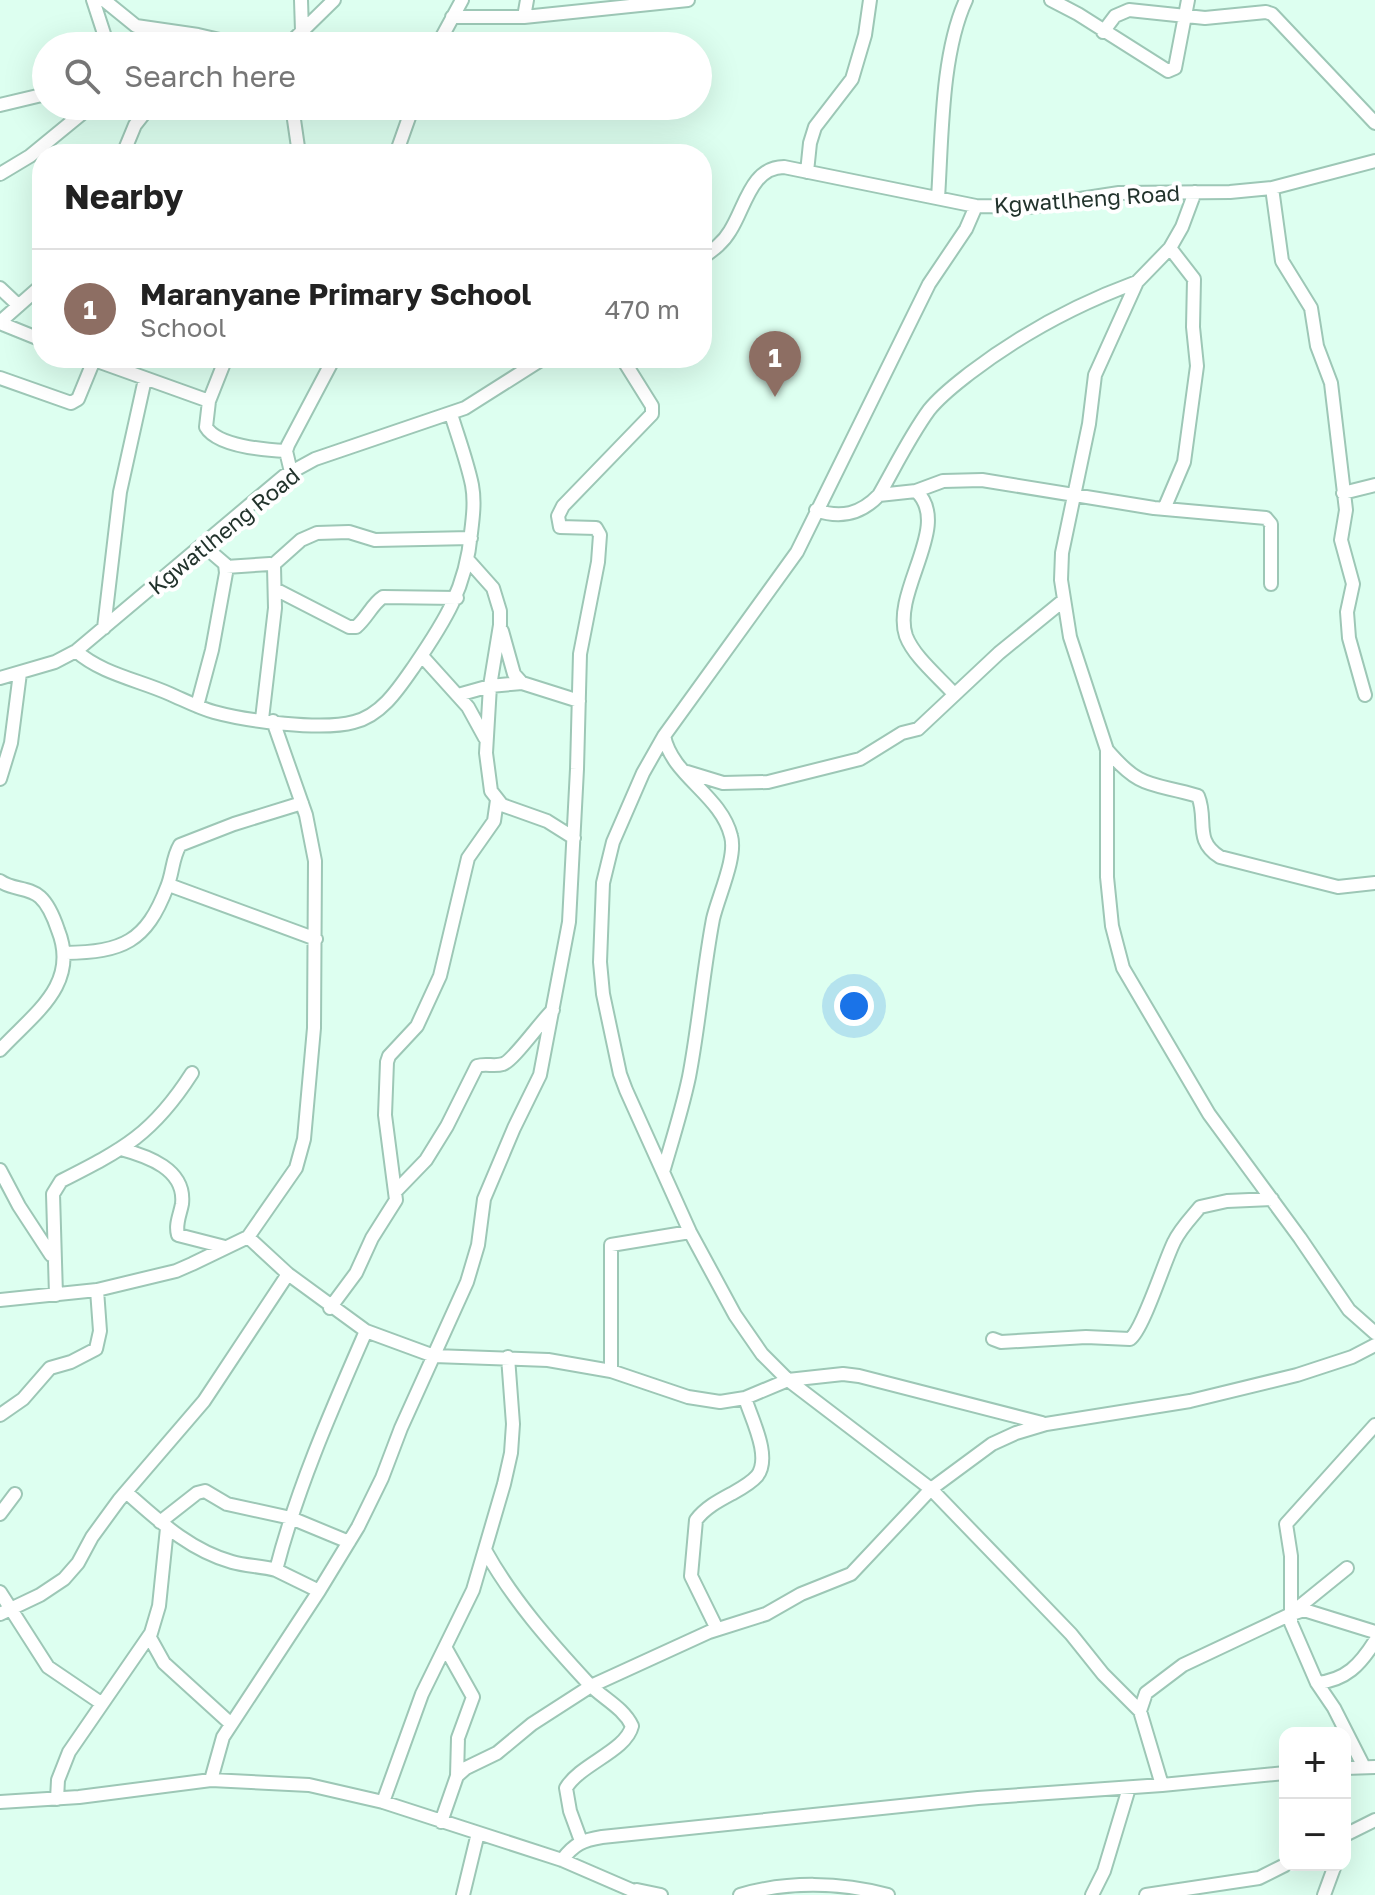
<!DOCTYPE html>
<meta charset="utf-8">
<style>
body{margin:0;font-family:"Golos Text",sans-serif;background:#f6f6f6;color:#222}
.controls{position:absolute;right:24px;bottom:24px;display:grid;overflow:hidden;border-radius:16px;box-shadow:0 8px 32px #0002}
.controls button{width:72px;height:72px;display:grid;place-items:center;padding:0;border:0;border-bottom:2px solid #e0e0e0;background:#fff;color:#222;font:40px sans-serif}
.you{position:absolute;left:854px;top:1006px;width:28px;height:28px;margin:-20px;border:6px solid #fff;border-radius:50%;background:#1a73e8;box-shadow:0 0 0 12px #1a73e833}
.badge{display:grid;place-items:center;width:52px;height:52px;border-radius:50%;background:#85309d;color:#fff;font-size:26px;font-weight:700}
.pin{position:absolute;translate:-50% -66px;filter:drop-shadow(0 2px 4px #0008)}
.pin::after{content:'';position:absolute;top:42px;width:28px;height:24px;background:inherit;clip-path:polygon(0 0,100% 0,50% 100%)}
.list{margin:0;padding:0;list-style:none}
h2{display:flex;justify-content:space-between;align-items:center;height:104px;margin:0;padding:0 32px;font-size:34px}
h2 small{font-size:26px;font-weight:400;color:#767676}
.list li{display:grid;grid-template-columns:52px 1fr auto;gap:24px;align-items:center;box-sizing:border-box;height:120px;padding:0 32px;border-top:2px solid #e0e0e0}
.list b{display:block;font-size:30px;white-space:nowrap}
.list p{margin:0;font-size:26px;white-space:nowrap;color:#767676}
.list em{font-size:26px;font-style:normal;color:#767676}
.icon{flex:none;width:44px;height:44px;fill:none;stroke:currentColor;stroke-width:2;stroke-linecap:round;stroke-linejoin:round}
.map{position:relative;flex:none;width:1375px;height:1895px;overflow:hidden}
.search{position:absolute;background:#fff;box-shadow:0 8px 32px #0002;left:32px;top:32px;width:680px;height:88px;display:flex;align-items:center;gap:20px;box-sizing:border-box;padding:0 28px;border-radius:44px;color:#767676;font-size:30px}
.panel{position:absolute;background:#fff;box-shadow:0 8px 32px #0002;left:32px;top:144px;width:680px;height:224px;border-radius:32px}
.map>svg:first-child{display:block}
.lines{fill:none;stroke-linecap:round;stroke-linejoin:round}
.minor-casing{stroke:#9dc7b6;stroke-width:16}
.minor{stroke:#fff;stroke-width:12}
.labels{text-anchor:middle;stroke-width:8;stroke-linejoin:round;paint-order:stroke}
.street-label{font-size:22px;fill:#22332c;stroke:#fff}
</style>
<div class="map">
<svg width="1375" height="1895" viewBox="0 0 1375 1895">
<rect width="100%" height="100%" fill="#ddfff0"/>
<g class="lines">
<g class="minor-casing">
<path id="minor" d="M93,0L108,46
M104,0L136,26L198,35L246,46
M301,0L302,31
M1051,0L1078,14L1168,71L1175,68L1188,0
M452,17H524L688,0
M524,17L527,0
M1103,32L1115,16L1129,10L1205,18L1266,12L1272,14L1375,123
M287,46L334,0
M437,46L462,0
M0,105L46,94
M292,106L299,154
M123,154L135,125L150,106
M396,154L413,106
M807,172L810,143L815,127L852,79L865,35L870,0
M0,174L30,156L91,106
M1272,188L1282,261L1311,308L1317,346L1331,383L1346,510L1341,540L1353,584L1347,612L1349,638L1365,695
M1195,192L1182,227L1170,248L1137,282L1095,375L1089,424L1062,553L1061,580L1070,637L1107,750V877L1112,926L1123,968L1209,1114L1300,1238L1349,1310L1375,1333
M938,198C942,138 941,54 966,0
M976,206L966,229L929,284L797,552L664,736L643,773L613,842L603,883L600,962L603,994L620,1074L626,1090L690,1232L735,1315L762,1354L788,1380L931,1489L1071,1634L1103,1674L1140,1711L1162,1785
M702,258C713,250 723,243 730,231C745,208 751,167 784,167L976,206L1028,207L1119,193L1230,192L1272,188L1375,161
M0,288L18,305
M0,322L42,285
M0,323L42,340
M89,358L209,401L206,427C217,446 265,450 286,451
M0,378L71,403L78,399L94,360
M209,401L226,358
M291,472L286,451L288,445L334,358
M916,491L943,481L982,480L1154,508L1266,518L1271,524V584
M1343,493L1375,485
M879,495L916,491C953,525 891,591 906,636C914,657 939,677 954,694
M1164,509L1184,462L1197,366L1193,327L1194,279L1170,248
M816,510C841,519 861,514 879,495C895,467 910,436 929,410C941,395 956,384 970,373C1021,334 1077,304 1137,282
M468,560L493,588L500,611V625L490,686L486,753L491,791L502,805L547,821L574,838
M273,565L301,540L317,533L349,532L375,540L471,538
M226,567L270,564L274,567L275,608L262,719
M275,589L349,627H356C367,618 372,604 383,597L457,598
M104,628L120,492L145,379
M502,631L514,674L522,683
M76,651C102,674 139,680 170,694C184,700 199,708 214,712C247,721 322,731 354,722C382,715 399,688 415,665C445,621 466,588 471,533C473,517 475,501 472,485C467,461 458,437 451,414
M422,656L468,707L485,738
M0,678L55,662L76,651L284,476L315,459L465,408L544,358
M458,695L490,686L522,683L579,701
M197,706L212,650L226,573L225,564L204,546
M1107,750C1142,791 1152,782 1198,796C1208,820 1193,840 1220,857L1338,887L1375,883
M687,772L723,783L768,782L860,759L902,733L918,729L999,653L1064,600
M0,779L11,743L20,673
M0,881C12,890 29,887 40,897C49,905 54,918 58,930C80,985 33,1014 0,1050
M169,885L316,939
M65,953C123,952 146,942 167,887C173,873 172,858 180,845L234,824L302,803
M121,1149C147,1156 186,1169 182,1204C180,1215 175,1224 178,1235L225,1247
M0,1170L19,1206L51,1255
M663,1172C672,1141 682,1110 689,1077C699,1025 703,972 713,919C718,897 737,857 731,836C721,795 672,776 664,736
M396,1191L426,1160L447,1126L477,1066C486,1063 494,1067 503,1064C513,1061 541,1021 553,1010
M248,1237L288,1274L366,1331L434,1356L548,1360L611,1371L688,1397L720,1402L745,1398L788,1380L843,1374L859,1376L1042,1423
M56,1295L53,1194L61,1181C124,1149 153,1134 192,1073
M0,1300L97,1290L176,1271L192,1264L248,1237L296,1168L304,1139L314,1028L315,861L306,815L273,721
M330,1308L356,1273L372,1238L396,1200L385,1115L387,1062L389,1056L417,1026L440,976L468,858L494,821L497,800
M993,1339L1001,1342L1086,1337L1130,1339C1143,1330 1164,1262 1174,1242C1180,1229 1191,1218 1200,1207L1227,1201L1272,1199
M611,1371V1245L690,1232
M0,1415L23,1399L50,1368L71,1362L96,1349L100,1331L97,1290
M126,1492C158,1520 189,1550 232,1562C246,1566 261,1566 276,1570
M0,1514L15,1494
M160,1522L197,1493L205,1491L227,1504L291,1518L349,1542
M485,1550C512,1599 550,1642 588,1683C602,1698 623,1707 632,1726C626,1751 580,1764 566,1788L570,1811L581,1841
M319,1591L276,1570C297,1488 332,1409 366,1331
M0,1592L48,1667L101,1703
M0,1614L40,1595L64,1579L78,1563L92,1537L119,1500L204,1401L288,1274
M1292,1614L1304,1610L1375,1632
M717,1629L691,1576L696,1520C705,1508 718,1501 731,1494C740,1489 750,1484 757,1476C772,1457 751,1418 745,1398
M149,1636L164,1663L231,1724
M445,1647L473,1697L458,1738L457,1776
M1317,1683C1346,1680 1360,1665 1375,1641
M1140,1711L1146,1693L1183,1665L1289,1615L1347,1568
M1364,1767L1334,1708L1317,1683L1291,1623V1556L1286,1524L1375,1425
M1345,1768L1375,1767
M211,1780L223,1737L319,1591L358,1527L382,1478L401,1428L467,1282L478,1245L484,1199L514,1128L540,1075L569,922L577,769L580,654L598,562L600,535L596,528L560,527L558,516L563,506L652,414V406L622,358
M57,1799L58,1780L69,1752L151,1633L159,1606L167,1528
M0,1802L79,1797L211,1780L309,1785L383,1802L562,1860L643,1895
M383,1802L422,1694L473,1590L504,1484L511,1453L513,1424L508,1357
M441,1822L457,1776L466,1768L497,1753L532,1724L591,1686L709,1632L766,1614L801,1594L851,1574L931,1489L992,1444L1016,1433L1046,1424L1190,1401L1297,1375L1352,1357L1375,1345
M1345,1835L1375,1820
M562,1860C574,1844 583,1840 602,1837L978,1798L1162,1785L1285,1773
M637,1890L661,1895
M463,1895L478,1833
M740,1895C787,1881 841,1882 888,1895
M1092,1895L1104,1871L1129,1788
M1146,1895L1259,1878L1285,1865
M1324,1895L1335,1865"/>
</g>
<use href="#minor" class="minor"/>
</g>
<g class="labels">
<g class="street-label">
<text transform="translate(1087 199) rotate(-4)" y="8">Kgwatlheng Road</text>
<text transform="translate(224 531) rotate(-39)" y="8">Kgwatlheng Road</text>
</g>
</g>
</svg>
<div class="controls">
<button>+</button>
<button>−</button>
</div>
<div class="you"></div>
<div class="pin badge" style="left:775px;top:397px;background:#8d6e63">1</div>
<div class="search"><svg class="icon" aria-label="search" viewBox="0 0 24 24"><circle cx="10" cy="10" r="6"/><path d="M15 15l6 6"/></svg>Search here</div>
<section class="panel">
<h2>Nearby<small></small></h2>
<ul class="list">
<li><span class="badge" style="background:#8d6e63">1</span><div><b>Maranyane Primary School</b><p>School</p></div><em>470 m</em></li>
</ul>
</section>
</div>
